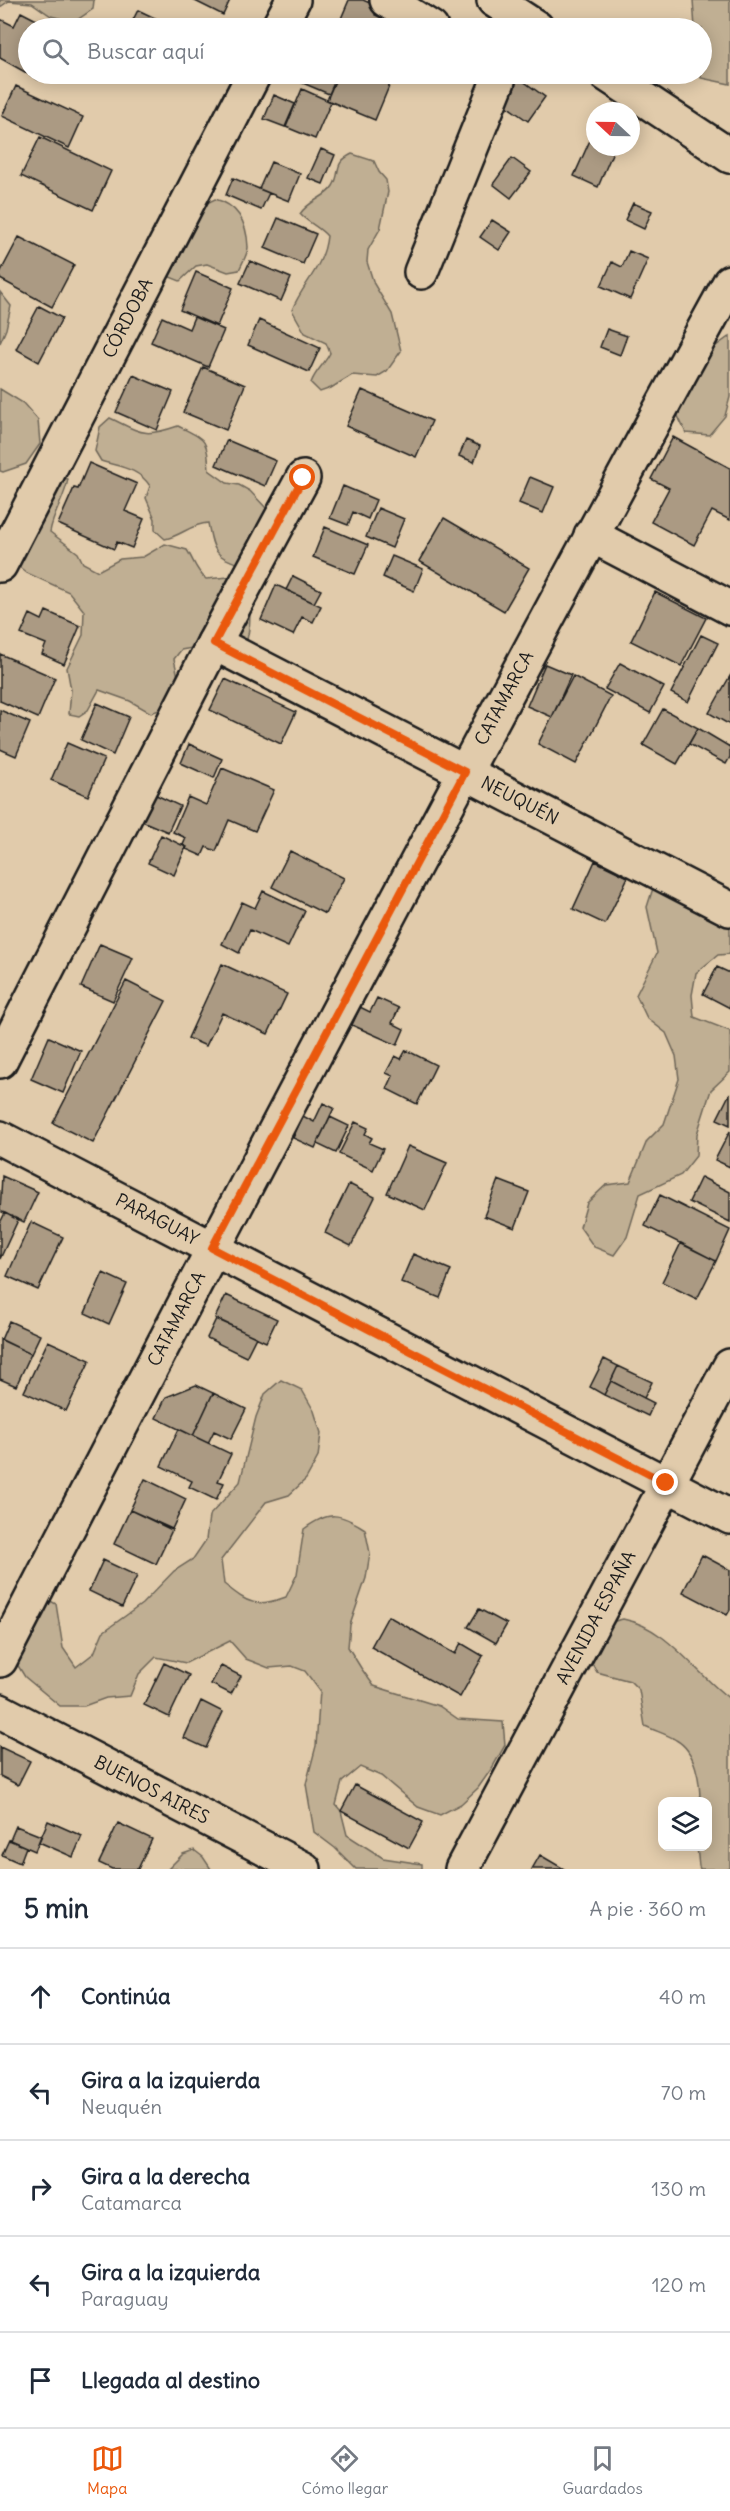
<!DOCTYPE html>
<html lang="es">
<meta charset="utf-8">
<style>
body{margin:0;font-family:Delius,sans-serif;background:#f6f6f7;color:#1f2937}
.controls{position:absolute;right:18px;bottom:18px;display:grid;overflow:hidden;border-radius:12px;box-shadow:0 3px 15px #0003}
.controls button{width:54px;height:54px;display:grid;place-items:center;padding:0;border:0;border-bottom:2px solid #e0e1e3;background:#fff;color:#1f2937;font:30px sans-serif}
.compass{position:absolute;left:586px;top:102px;width:54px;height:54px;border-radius:50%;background:#fff;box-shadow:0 3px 15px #0003;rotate:292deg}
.stop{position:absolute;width:18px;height:18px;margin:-14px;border:4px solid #ea580c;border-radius:50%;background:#fff}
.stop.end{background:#ea580c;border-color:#fff;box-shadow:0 2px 6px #0008}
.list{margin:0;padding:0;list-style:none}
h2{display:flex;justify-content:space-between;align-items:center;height:78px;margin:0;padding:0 24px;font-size:26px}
h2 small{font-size:20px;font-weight:400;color:#747a83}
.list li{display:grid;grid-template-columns:39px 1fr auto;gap:18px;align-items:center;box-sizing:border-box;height:96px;padding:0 24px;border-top:2px solid #e0e1e3}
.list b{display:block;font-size:22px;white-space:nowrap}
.list p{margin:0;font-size:20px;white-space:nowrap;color:#747a83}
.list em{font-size:20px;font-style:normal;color:#747a83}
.icon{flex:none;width:33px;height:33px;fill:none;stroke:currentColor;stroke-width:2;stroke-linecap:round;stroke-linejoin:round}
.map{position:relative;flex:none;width:730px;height:1869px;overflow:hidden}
.search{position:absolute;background:#fff;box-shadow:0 3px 15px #0003;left:18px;right:18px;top:18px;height:66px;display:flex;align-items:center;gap:15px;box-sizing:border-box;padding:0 21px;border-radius:33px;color:#747a83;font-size:22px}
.sheet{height:558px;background:#fff}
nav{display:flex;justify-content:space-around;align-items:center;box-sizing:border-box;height:84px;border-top:2px solid #e0e1e3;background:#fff;font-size:16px;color:#747a83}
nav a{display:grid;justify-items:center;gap:3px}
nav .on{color:#ea580c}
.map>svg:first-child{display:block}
.green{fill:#c0af93;stroke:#6e6658;stroke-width:1.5}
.building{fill:#ab9a83;stroke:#1c1c1c;stroke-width:1.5}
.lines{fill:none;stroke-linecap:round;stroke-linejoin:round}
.minor-casing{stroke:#1c1c1c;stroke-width:38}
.minor{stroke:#e1cbab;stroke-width:33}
.route{stroke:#ea580c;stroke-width:8}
.labels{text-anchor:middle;stroke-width:5;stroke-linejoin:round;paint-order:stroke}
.street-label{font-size:18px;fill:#1c1c1c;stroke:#e1cbab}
</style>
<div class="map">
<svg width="730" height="1869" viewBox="0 0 730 1869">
<rect width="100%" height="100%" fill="#e1cbab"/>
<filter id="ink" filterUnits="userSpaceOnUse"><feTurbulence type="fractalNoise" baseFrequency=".0167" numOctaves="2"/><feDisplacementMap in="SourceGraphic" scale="12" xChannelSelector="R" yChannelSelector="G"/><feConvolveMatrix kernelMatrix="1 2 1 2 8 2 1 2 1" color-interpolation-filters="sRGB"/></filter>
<g filter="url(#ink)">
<path class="green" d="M0,0H94L93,9L74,22L51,16L32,3L9,1L0,7Z
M693,0H730V84L701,78L702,28H695Z
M352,154L374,161L379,172L386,180L388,192L380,229L368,250L367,262L374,284L392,314L401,351L387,371L377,377L352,375L331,388L320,392L311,383C315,371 324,365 330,353L326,343L305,333L292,310C303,283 324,267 327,236C318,226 308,223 300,214C310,199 326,198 333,186C342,171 332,164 352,154Z
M215,199C238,205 247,223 248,247C248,254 242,263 239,270L228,272L207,264L196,266L180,281L170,277L167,265L205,204Z
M0,292L11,306L6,329L0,343Z
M730,336V397L725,416L709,435L686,433L676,412L709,351Z
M0,389L23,403L38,420L40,444L26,464L3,472L0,471Z
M110,418C142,433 143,438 178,426C206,440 207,438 209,470L227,483L239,485L250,491L266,508L264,520L240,564C213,557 213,548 208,523C191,524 181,536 165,539L155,530V519L146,498L150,486C138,468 120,467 101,461L95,451L100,427Z
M57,476L68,479C65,498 53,513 50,532L78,553L83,563L98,571L120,559L143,557L165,544L187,550C194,561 196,571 206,579L229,577C239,584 245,592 248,603C253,617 247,651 238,662C233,668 224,669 216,669L192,648L181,650L174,659L179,681L162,709L151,713L130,701L99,690L88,710L79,716L69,714L71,690L67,668L83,635L84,611L69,592L27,573L18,566L21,542Z
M654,885L730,911V954L718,955L696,973L692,995L694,1017L730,1031V1072L711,1090L697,1134L696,1156L681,1175L640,1194L627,1237L614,1255L594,1247L580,1227L587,1203L606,1185L630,1182L647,1141L664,1124L679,1079L676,1056L666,1033L647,1018L636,995L657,953L647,907Z
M281,1380L302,1390L314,1411L321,1433L318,1457L306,1479L289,1495L266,1502L221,1560L224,1584C249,1604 256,1608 286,1597L297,1574L304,1529C329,1511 339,1512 365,1529L370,1553L366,1578L350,1625L348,1647L361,1668L374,1686L439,1706L458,1719L503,1722L505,1745L492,1768L478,1788L461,1804L440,1815L418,1807L381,1776L360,1767L342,1782L336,1805L341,1811L347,1835L383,1858L422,1864V1869H356L335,1848L314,1832L306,1784L316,1746L320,1691L305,1671L292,1666L269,1668L246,1659L230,1641L186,1663L156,1657L139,1674L130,1696L106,1698L84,1706H60L25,1677L12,1656L45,1598L56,1604L63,1648L76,1667L94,1653L103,1632L142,1604L174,1571L193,1559L206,1540L209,1516L240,1482L256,1417L265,1394Z
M623,1619C667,1627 695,1673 730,1699V1869H700L699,1866L697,1847L708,1846V1802L700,1801C700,1781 696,1751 676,1740C667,1734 655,1731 645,1726L639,1690L630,1681L597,1672L591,1662L611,1622Z
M194,1850L203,1857L211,1869H168L183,1854Z"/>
<path class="building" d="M193,0H230L223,15Z
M349,0H363L379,7L375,15L388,21L385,28H337Z
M138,10L176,28H129Z
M21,12L52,28H28V74H42L39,80L0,58V19L14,26Z
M288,74H338L329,94L286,76Z
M338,74H365L390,84L375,120L327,100Z
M519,78L545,97L528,121L501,102Z
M16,86L83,117L69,148L2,116Z
M302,89L331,102L315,139L286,127Z
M274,95L295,104L285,127L264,119Z
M40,137L111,171L93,210L21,176Z
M591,138L595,140V147L614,149L598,187L574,176Z
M321,149L335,155L323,184L308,178Z
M512,158L531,172L511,198L493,184Z
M271,162L300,174L289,201L259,189Z
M233,178L269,193L261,210L226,195Z
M633,203L652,211L644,229L625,220Z
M278,218L316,234L303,264L265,248Z
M492,220L511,232L499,250L480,237Z
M19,237L74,265L52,307L0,279V273Z
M629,251L648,259L630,299L601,286L612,262L622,267Z
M250,261L291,278L281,301L240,283Z
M196,272L233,288L217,326L180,310Z
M39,306L62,318L39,362L16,349Z
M162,317L189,329L194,317L224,330L208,367L151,342Z
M259,320L320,348L309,372L248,345Z
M607,329L627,336L620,355L600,347Z
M203,367L245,385L226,430L183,412Z
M133,375L173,392L157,430L116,412Z
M362,390L432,421L416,457L346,426Z
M673,437L730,468V520L712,511L694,545L651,522L669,488L651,479Z
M227,440L276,461L265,486L216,465Z
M466,440L480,446L474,462L459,456Z
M89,463L137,484L125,511L144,519L132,548L117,542L114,549L58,524L74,488L78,489Z
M530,477L554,487L543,513L519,503Z
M343,486L376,500L368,519L353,512L348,525L330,518Z
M378,508L404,519L392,548L366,537Z
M444,518L529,568L504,611L419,561Z
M325,527L368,545L355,574L313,557Z
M392,556L423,569L414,591L383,577Z
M293,576L321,590L314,603L286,590Z
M276,585L321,606L313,622L302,617L293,635L261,620Z
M655,592L706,618L681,666L631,641Z
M46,611L80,626L64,664L42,654L46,644L21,634L30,614L42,620Z
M701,635L718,643L688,702L671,693Z
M0,654L55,678L38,718L0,701Z
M620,663L664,687L650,713L605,689Z
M545,664L571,675L552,717L527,706Z
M573,676L611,696L576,764L538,744Z
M730,676V725L709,713Z
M225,679L296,712L281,744L210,710Z
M97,703L129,717L113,755L81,740Z
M663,709L698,728L677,764L643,745Z
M0,710L30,723L16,756L0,749Z
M698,728L730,747V757L726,764L689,744Z
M67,743L104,759L88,796L51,780Z
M189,744L222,759L214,778L181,763Z
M222,768L274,790L255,831L229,820L216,851L206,847L202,856L186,849L187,847L183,845L186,838L173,832L188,797L206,805Z
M154,794L180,806L168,832L142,821Z
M161,835L186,847L174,875L148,863Z
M290,851L344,878L325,914L272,887Z
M595,861L628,877L605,924L573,909Z
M263,891L305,911L288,947L250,930L239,953L222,944L242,902L255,908Z
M100,944L133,958L113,1001L81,987Z
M222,964L287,994L268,1034L222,1013L206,1046L188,1038Z
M717,967L730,973V1008L703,994Z
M126,981L166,1001L93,1143L53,1123Z
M377,998L399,1008L392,1023L404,1029L397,1045L352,1025L360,1007L370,1012Z
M49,1037L81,1051L63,1093L31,1079Z
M406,1050L436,1065L417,1104L387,1089L393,1076L386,1073L395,1056L401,1059Z
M730,1093V1125L717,1119Z
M323,1103L334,1108L315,1148L293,1138L303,1116L314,1122Z
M330,1117L349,1126L336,1153L317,1144Z
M355,1122L368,1128L365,1134L372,1138L369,1143L383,1149L373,1170L339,1154Z
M730,1131V1167L715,1160Z
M408,1146L447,1163L425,1210L387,1193Z
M2,1176L38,1192L24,1222L0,1211Z
M701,1177L730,1192V1222L689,1202Z
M498,1180L529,1192L515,1228L484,1216Z
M349,1184L375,1197L351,1246L325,1233Z
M660,1195L730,1230L716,1261L645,1226Z
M5,1213L18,1220L0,1259V1223Z
M31,1222L63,1237L38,1290L7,1276Z
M681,1243L716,1261L697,1299L662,1282Z
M413,1254L451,1270L440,1298L401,1282Z
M103,1273L127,1284L109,1324L85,1313Z
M226,1295L277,1319L266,1342L215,1318Z
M216,1319L256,1337L246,1357L207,1338Z
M9,1321L40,1335L31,1354L1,1340Z
M0,1339L31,1354L16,1386L0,1379Z
M48,1341L90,1360L66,1411L24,1392Z
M604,1359L618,1366L604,1395L590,1387Z
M618,1366L652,1382L644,1398L611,1381Z
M611,1381L654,1403L648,1416L604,1395Z
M196,1385L213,1393L193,1436L156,1418L166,1397Z
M213,1393L246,1409L231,1439L214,1431L208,1443L193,1436Z
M179,1429L231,1454L218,1481L224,1483L216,1500L189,1487L192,1481L161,1466Z
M145,1479L186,1499L172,1529L130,1510Z
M130,1510L172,1530L156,1564L114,1544Z
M702,1555L730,1570V1610L727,1615L683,1592Z
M103,1560L137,1576L122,1607L89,1591Z
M479,1609L507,1624L496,1643L468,1627Z
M388,1616L455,1654L461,1643L483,1656L460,1697L371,1647Z
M164,1663L189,1675L169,1717L144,1705Z
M221,1666L241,1676L231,1694L211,1684Z
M201,1701L223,1712L206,1748L184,1738Z
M0,1747L30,1761L18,1785L0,1776Z
M355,1785L423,1822L409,1848L341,1811Z
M48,1821L82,1836L73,1857L39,1842Z
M118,1823L152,1839L138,1869H112L99,1863Z
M16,1826L41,1836L35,1851L10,1840Z
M9,1840L26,1847L20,1863L2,1855Z
M540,1855L564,1869H532Z"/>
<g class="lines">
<g class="minor-casing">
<g id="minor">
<path d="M387,0L431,28"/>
<path d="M494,0L537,28"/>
<path d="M278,28L293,0"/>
<path d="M606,74L730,156"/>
<path d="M421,272L498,81L495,74"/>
<path d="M591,535L730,608"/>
<path id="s1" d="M0,565L254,74"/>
<path id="s2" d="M214,643L730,909"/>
<path d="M0,1061L214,643L303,478"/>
<path id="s3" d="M0,1138L730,1517"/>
<path id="s4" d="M0,1660C238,1198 480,737 730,282"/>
<path id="s5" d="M0,1711L304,1869"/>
<path id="s6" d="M462,1869L730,1366"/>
</g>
</g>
<use href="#minor" class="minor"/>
</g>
</g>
<g class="lines" filter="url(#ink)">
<path class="route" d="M303,478L214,643L465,772L212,1248L666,1483"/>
</g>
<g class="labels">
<g class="street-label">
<text dy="6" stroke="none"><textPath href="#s1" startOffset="278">CÓRDOBA</textPath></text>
<text dy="6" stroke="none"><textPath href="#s4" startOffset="1086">CATAMARCA</textPath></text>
<text dy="6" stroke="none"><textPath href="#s2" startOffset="344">NEUQUÉN</textPath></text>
<text dy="6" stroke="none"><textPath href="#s3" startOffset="177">PARAGUAY</textPath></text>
<text dy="6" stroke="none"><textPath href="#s4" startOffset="384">CATAMARCA</textPath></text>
<text dy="6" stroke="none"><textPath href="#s6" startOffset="285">AVENIDA ESPAÑA</textPath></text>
<text dy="6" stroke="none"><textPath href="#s5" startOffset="171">BUENOS AIRES</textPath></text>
</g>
</g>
</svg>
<div class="controls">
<button><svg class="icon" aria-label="layers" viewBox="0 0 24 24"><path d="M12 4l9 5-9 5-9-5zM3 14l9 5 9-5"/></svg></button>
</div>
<svg class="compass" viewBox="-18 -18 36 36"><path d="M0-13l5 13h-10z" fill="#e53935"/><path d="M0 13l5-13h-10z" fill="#747a83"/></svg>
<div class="stop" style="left:303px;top:478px"></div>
<div class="stop end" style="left:666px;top:1483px"></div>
<div class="search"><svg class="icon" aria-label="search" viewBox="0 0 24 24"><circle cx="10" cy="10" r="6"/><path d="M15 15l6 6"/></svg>Buscar aquí</div>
</div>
<section class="sheet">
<h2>5 min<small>A pie · 360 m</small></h2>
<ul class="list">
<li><svg class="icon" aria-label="ahead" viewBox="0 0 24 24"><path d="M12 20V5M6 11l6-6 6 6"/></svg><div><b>Continúa</b></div><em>40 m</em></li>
<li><svg class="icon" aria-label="left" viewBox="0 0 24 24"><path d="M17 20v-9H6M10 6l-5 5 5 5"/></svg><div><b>Gira a la izquierda</b><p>Neuquén</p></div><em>70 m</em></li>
<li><svg class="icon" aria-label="right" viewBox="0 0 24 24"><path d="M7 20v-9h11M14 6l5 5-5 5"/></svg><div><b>Gira a la derecha</b><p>Catamarca</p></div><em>130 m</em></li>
<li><svg class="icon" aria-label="left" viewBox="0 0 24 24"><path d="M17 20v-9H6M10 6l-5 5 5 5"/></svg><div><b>Gira a la izquierda</b><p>Paraguay</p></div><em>120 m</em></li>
<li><svg class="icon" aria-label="arrive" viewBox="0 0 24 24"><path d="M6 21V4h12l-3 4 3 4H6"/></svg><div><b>Llegada al destino</b></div></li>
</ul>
</section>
<nav>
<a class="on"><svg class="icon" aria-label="map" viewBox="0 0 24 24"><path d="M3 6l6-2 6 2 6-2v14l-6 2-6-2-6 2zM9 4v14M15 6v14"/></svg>Mapa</a>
<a><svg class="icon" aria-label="directions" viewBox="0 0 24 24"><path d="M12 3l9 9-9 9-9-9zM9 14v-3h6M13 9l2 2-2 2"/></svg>Cómo llegar</a>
<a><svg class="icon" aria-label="saved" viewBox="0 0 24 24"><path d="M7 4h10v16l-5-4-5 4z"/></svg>Guardados</a>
</nav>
